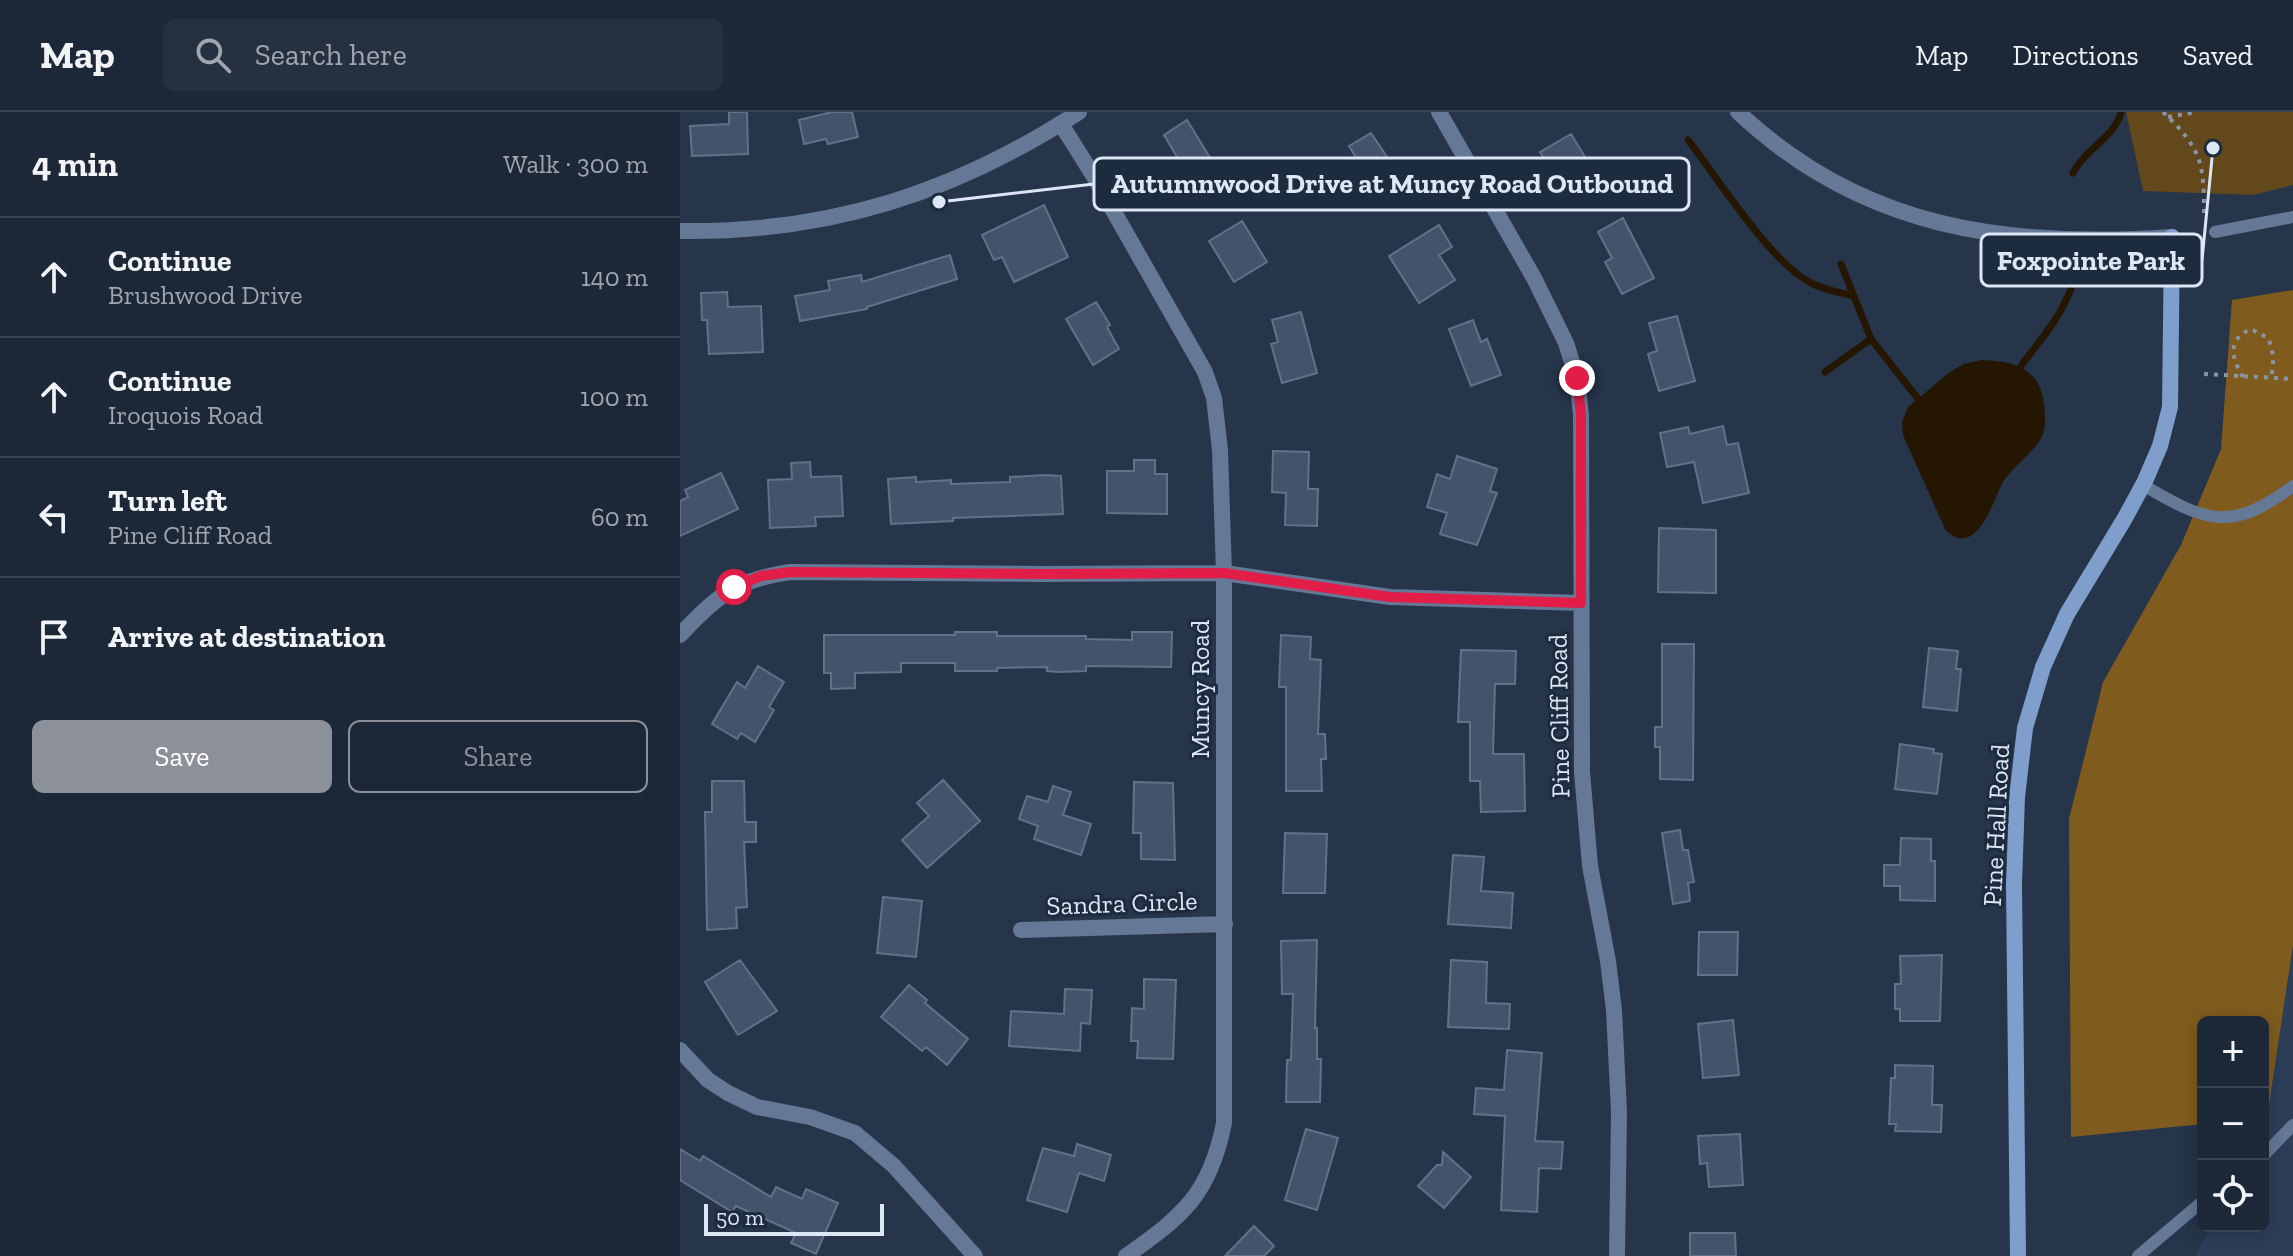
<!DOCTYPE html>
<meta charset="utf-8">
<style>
body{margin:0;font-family:"Zilla Slab",serif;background:#253040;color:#f1f3f6}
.controls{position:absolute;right:24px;bottom:24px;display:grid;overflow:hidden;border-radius:12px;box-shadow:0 4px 20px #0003}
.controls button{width:72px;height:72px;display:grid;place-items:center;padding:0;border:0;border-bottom:2px solid #3a4453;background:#1c2838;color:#f1f3f6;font:40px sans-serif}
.scale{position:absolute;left:24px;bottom:20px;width:180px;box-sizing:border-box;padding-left:8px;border:4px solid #dde6f4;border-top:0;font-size:22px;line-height:28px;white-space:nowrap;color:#dde6f4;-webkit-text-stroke:6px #1d2b3f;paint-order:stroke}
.stop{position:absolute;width:24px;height:24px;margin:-18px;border:6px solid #e11d48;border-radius:50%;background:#fff}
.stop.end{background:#e11d48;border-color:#fff;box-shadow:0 2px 8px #0008}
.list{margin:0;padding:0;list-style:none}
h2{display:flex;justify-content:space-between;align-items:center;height:104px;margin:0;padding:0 32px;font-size:34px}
h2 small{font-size:26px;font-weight:400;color:#a0a6ae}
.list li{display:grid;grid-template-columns:52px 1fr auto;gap:24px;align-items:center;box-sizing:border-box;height:120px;padding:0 32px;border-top:2px solid #3a4453}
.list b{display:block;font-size:30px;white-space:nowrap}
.list p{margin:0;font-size:26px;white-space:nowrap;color:#a0a6ae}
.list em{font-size:26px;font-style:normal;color:#a0a6ae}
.actions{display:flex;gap:16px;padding:24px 32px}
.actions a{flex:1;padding:18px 0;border:2px solid #8c9099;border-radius:12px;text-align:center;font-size:28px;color:#8c9099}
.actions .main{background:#8c9099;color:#fff}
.icon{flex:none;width:44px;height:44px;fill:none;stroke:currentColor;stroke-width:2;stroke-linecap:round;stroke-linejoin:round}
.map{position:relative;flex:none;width:1613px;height:1144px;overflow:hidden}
header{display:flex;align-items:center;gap:48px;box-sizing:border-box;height:112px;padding:0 40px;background:#1c2838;border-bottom:2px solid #3a4453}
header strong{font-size:38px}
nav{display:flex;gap:44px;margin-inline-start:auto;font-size:28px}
.search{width:560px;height:72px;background:#253040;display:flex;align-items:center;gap:20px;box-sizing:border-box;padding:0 28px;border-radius:12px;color:#a0a6ae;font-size:30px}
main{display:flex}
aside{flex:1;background:#1c2838}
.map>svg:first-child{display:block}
.built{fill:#2d3e59}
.green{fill:#63481b}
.forest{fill:#7f5c1e}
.water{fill:#241600}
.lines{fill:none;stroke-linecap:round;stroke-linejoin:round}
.stream{stroke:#241600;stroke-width:7}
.building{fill:#44536a;stroke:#617189;stroke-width:2}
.path{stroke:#8995a6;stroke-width:4;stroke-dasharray:4 6;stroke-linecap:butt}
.lane{stroke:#657895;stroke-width:12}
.street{stroke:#657895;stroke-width:16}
.secondary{stroke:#7f9ecb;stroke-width:16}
.route{stroke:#e11d48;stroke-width:10}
.labels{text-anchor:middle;stroke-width:6;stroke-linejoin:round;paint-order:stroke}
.street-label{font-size:26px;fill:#dde6f4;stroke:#1d2b3f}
.leader{fill:none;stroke:#dde6f4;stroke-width:3}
.callout-dot{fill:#dde6f4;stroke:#1d2b3f;stroke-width:3}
.callout{fill:#1d2b3f;stroke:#dde6f4;stroke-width:3}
.callout-label{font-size:28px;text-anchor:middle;font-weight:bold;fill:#dde6f4}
</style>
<header>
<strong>Map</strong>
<div class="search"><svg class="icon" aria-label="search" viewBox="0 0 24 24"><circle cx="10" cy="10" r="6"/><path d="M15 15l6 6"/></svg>Search here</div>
<nav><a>Map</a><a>Directions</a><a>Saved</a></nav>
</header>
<main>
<aside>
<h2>4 min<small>Walk · 300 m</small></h2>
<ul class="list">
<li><svg class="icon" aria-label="ahead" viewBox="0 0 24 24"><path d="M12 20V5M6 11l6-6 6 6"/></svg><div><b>Continue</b><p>Brushwood Drive</p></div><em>140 m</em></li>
<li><svg class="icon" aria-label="ahead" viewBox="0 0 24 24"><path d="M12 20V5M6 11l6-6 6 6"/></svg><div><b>Continue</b><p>Iroquois Road</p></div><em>100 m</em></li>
<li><svg class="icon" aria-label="left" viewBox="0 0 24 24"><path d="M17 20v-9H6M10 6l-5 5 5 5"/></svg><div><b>Turn left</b><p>Pine Cliff Road</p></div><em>60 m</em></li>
<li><svg class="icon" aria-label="arrive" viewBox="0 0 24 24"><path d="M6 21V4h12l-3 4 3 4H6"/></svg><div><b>Arrive at destination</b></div></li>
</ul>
<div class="actions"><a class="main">Save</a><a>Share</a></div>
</aside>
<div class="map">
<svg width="1613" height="1144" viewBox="0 0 1613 1144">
<rect width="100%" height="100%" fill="#26354a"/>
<path class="built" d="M1613,833V1144H1515L1531,1114H1583V1014L1587,1006Z"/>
<path class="green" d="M1446,0H1613V73L1573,83L1463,79Z"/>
<path class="forest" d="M1613,178V833L1587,1006H1583V910H1523V1012L1391,1025L1389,707L1423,570L1501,433L1541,337L1552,188Z"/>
<path class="water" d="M1301,248C1333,249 1360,256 1364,292C1365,301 1366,314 1363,322C1357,338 1333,354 1323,370C1314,387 1308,411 1292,423C1282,430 1272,425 1265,417L1223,323L1222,310L1228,295L1270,260L1284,252Z"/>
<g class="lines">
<path class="stream" d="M1008,28C1037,65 1092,153 1133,172C1146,178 1160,181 1174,184
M1393,61C1404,38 1435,25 1441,0
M1161,152L1191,227L1239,288
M1341,254C1361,227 1378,209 1391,177
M1145,260L1191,227"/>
</g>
<path class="building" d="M49,0H67L68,42L12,44L10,14L49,12Z
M152,0H172L178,25L148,32L146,27L124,32L119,8Z
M507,8L540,62L514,79L494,47L497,45L484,23Z
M691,21L730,79L706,94L669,34Z
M891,22L922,73L891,92L860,40Z
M364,93L388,145L334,170L322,145L314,148L302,123Z
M943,106L974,166L942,182L925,150L932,146L918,120Z
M562,109L587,150L554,170L529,129Z
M759,113L772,135L759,143L775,168L739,191L709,144Z
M270,143L277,167L187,195V197L120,209L115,184L150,178L148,169L181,163L182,170Z
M47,180L48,195L81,194L83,240L29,242L27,208H22L21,181Z
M416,190L430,213L427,215L439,237L413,253L386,207Z
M621,200L637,261L602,271L591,232L598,230L592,208Z
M997,204L1015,269L979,279L968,242L977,239L969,211Z
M793,208L801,230L807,227L821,263L791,274L769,217Z
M1043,314L1047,333L1058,331L1069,381L1023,391L1014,350L987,355L980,321L1008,315L1010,322Z
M593,339L629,340L628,377H638L637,414L605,413L606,381L592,380Z
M777,344L817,357L810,379L817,381L797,433L760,422L767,401L747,395L757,362L770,367Z
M454,348H475V362H487V402L427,401V359H454Z
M130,350L131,365L161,364L163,404L135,405L136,414L90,416L88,368L112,367L111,351Z
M41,361L58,397L0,424V389L8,385L5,378Z
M365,363L381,364L383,402L273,406V409L211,412L208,367L236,365V370L271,368V372L330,370V365Z
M979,416L1036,418V481L978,480Z
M275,520H317V524H406V527L452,528V520H492L491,555L406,554V559L379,560L367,559V555L317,556V559H275V551H221V560L175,561V576L151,577V561H144V523H275Z
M601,523L631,525L630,547L641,548L638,622H645L646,647H641L642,679H606V575H599Z
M982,532H1014L1013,668L980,667V635H975V615H982Z
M1249,536L1278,539L1276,557H1281L1277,599L1243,595Z
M781,538L836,539L835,572H815L813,642H844L845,699L801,700L800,669H790V610H778Z
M78,554L104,570L89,595L94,598L75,630L61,621L57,627L32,612L57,570L65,576Z
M1220,632L1254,637L1253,641L1262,642L1257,682L1215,677Z
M263,668L300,709L247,756L222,728L249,704L237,691Z
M32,669H64L65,710H76V730H64L67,795L56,796L57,816L27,818L25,700H32Z
M454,670L493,671L495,748L461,747V721H453Z
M373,674L391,680L383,703L411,712L401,743L354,727L358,714L339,707L347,684L368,690Z
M1000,718L1003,738H1008L1014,770L1008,771L1010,789L993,792L982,721Z
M605,721L647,722L645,781H603Z
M1221,726L1251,727V749H1255V789L1220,788V774H1204V753H1220Z
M773,743L804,745L801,779L833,781L831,816L768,812Z
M203,785L242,789L236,845L197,841Z
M1019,820H1058L1057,863H1018Z
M637,828L635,916H637V947H641L640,990H606L607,948H611L613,882H602L601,829Z
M1262,843L1260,909H1220V897H1215V872H1221L1220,844Z
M60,848L97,899L58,923L25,870Z
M771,848L807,850L806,891L830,892L829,917L768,915Z
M464,867L496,868L493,947L457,946L458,929H451L452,896L464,897Z
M229,873L247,888L245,891L288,927L267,953L246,935L242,939L201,905Z
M385,877L412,878L410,912L401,911L400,939L329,934L331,899L384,902Z
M1053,908L1059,963L1023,966L1018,912Z
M827,938L862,941L855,1029L883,1030L881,1057L859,1056L857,1100L821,1098L825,1004L794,1002L796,976L824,978Z
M1215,953L1253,954L1252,993H1262L1261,1020L1215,1019L1216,1012H1209L1211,966H1215Z
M626,1017L658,1026L637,1098L605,1088Z
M1060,1022L1063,1073L1029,1075L1027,1051L1020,1052L1018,1024Z
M397,1032L431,1043L424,1069L399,1061L387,1100L347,1088L363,1036L394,1044Z
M0,1037L20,1049L23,1044L91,1085L96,1075L122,1087L126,1077L158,1091L136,1142L111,1131L116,1121L56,1094L52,1100L0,1068Z
M763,1040L791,1065L764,1096L738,1074L757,1053H762Z
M574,1114L594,1134L584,1144H545Z
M1010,1121H1055L1056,1144H1010Z"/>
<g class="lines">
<path class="path" d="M1483,0C1523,38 1524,52 1524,106
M1488,5L1516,0
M1524,262L1613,267
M1563,265C1551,245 1547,228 1571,217L1588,226C1594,240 1594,251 1591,266"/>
<path class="lane" d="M1535,120L1613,105
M1463,373C1526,410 1551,421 1613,374
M1583,1044L1613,1013
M1458,1144L1523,1089"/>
<path class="street" d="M759,0L854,166L886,231L897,266L901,303L902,660L910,754L928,849L934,898L939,1000L937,1144
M1058,0C1183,118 1328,136 1492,125
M381,12L413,63L525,260L534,286L540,338L544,461V1011C530,1082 503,1104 446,1144
M0,119C150,121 274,81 399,0
M0,523C37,484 55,468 110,460L362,462L544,461L710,485L901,491
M341,818L545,812
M0,938L28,968L48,981L77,995L130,1005L175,1021L214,1054L295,1144"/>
<path class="secondary" d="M1338,1144L1334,772L1337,685L1345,616L1363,555L1387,502L1445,406L1465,369L1480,334L1490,295L1492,125"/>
</g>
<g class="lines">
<path class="route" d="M54,475L81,464L110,460L362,462L544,461L710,485L901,491V303L897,266"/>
</g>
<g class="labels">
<g class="street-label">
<text transform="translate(520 577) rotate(-90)" y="9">Muncy Road</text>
<text transform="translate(879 604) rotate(-91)" y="9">Pine Cliff Road</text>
<text transform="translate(1316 713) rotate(-87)" y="9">Pine Hall Road</text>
<text transform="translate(442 791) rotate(-2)" y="9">Sandra Circle</text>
</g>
</g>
<path class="leader" d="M259 90L414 72M1533 36L1522 148"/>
<g class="callout-dot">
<circle cx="259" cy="90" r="8"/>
<circle cx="1533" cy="36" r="8"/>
</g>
<g class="callout">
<rect x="414" y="46" width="595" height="52" rx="8"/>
<rect x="1301" y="122" width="221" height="52" rx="8"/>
</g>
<g class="callout-label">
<text x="712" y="81">Autumnwood Drive at Muncy Road Outbound</text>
<text x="1411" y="158">Foxpointe Park</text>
</g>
</svg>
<div class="controls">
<button>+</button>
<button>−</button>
<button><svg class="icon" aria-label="locate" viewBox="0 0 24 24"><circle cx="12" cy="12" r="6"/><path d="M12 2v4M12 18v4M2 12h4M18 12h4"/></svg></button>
</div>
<div class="scale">50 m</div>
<div class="stop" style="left:54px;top:475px"></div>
<div class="stop end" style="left:897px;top:266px"></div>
</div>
</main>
